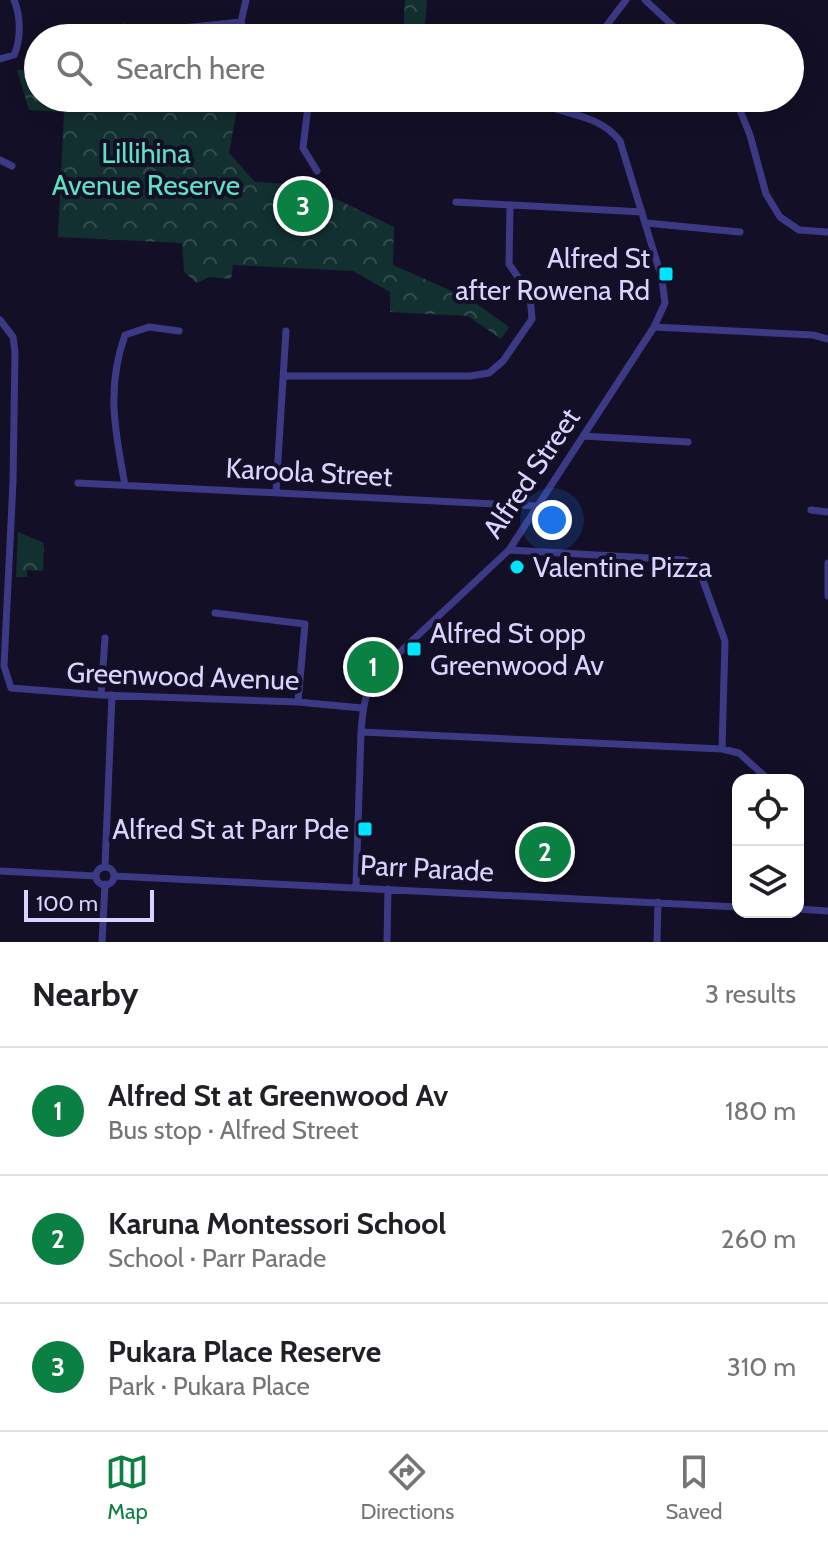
<!DOCTYPE html>
<meta charset="utf-8">
<style>
body{margin:0;font-family:Cabin,sans-serif;background:#f2f2f2;color:#202124}
.controls{position:absolute;right:24px;bottom:24px;display:grid;overflow:hidden;border-radius:16px;box-shadow:0 4px 20px #0003}
.controls button{width:72px;height:72px;display:grid;place-items:center;padding:0;border:0;border-bottom:2px solid #e0e0e0;background:#fff;color:#202124;font:40px sans-serif}
.scale{position:absolute;left:24px;bottom:20px;width:130px;box-sizing:border-box;padding-left:8px;border:4px solid #d9d4ff;border-top:0;font-size:22px;line-height:28px;white-space:nowrap;color:#d9d4ff;-webkit-text-stroke:6px #130f26;paint-order:stroke}
.you{position:absolute;left:552px;top:520px;width:28px;height:28px;margin:-20px;border:6px solid #fff;border-radius:50%;background:#1a73e8;box-shadow:0 0 0 12px #1a73e833}
.badge{display:grid;place-items:center;width:52px;height:52px;border-radius:50%;background:#0b8043;color:#fff;font-size:26px;font-weight:700}
.pin{position:absolute;translate:-50% -50%;border:4px solid #fff;box-shadow:0 2px 8px #0006}
.list{margin:0;padding:0;list-style:none}
h2{display:flex;justify-content:space-between;align-items:center;height:104px;margin:0;padding:0 32px;font-size:34px}
h2 small{font-size:26px;font-weight:400;color:#757577}
.list li{display:grid;grid-template-columns:52px 1fr auto;gap:24px;align-items:center;box-sizing:border-box;height:128px;padding:0 32px;border-top:2px solid #e0e0e0}
.list b{display:block;font-size:30px;white-space:nowrap}
.list p{margin:0;font-size:26px;white-space:nowrap;color:#757577}
.list em{font-size:26px;font-style:normal;color:#757577}
.icon{flex:none;width:44px;height:44px;fill:none;stroke:currentColor;stroke-width:2;stroke-linecap:round;stroke-linejoin:round}
.map{position:relative;flex:none;width:828px;height:942px;overflow:hidden}
.search{position:absolute;background:#fff;box-shadow:0 4px 20px #0003;left:24px;right:24px;top:24px;height:88px;display:flex;align-items:center;gap:20px;box-sizing:border-box;padding:0 28px;border-radius:44px;color:#757577;font-size:30px}
.sheet{height:488px;background:#fff}
nav{display:flex;justify-content:space-around;align-items:center;box-sizing:border-box;height:112px;border-top:2px solid #e0e0e0;background:#fff;font-size:22px;color:#757577}
nav a{display:grid;justify-items:center;gap:4px}
nav .on{color:#0b8043}
.map>svg:first-child{display:block}
.forest{fill:url(#forest-crowns)}
.lines{fill:none;stroke-linecap:round;stroke-linejoin:round}
.minor{stroke:#3d3a85;stroke-width:7}
.poi-dot{fill:#00e5ff;stroke:#130f26;stroke-width:3}
.labels{text-anchor:middle;stroke-width:8;stroke-linejoin:round;paint-order:stroke}
.park-label{font-size:28px;fill:#5fe0c0;stroke:#130f26}
.poi-label{font-size:28px;fill:#d9d4ff;stroke:#130f26;text-anchor:end}
.street-label{font-size:28px;fill:#d9d4ff;stroke:#130f26}
</style>
<div class="map">
<svg width="828" height="942" viewBox="0 0 828 942">
<defs>
<pattern id="forest-crowns" width="20" height="18" patternUnits="userSpaceOnUse" patternTransform="scale(2)"><rect width="20" height="18" fill="#12302f"/><path d="M2 6a3 3 0 1 1 6 0M12 15a3 3 0 1 1 6 0" fill="none" stroke="#344d4e"/></pattern>
</defs>
<rect width="100%" height="100%" fill="#130f26"/>
<path class="forest" d="M405,0H427L424,38H403Z
M28,59L38,61V98H176L237,109L229,153L255,182L307,185L394,227L393,265L470,299L509,327L501,339L468,316L390,312V292L353,271L233,265L231,279L209,277L197,283L184,272L182,243L58,237L64,112L29,110L17,70H27Z
M18,532L44,543L43,571L27,570V577H16Z"/>
<g class="lines">
<path class="minor" d="M246,0L241,22L243,28L275,38
M645,0L686,38
M125,27L143,32L241,22
M597,38L626,0
M0,59L14,55C21,40 21,16 14,0
M309,98L303,148L317,171
M501,98L540,107L551,106
M735,98L750,135L766,194L780,217L799,230L828,232
M0,160L12,166
M456,202L642,212
M646,223L740,232
M0,320L13,337L15,352L13,482L4,666L11,688L101,695L298,702L362,708
M654,327L813,335L828,339
M284,376H470L489,373L503,361L532,319L530,295L509,264L510,206
M583,436L688,442
M78,483L537,506
M125,485C115,431 106,388 125,335L149,327L179,331
M276,492L286,331
M811,510L828,512
M509,550L684,560L694,565L701,575L725,641L722,749
M828,563V596
M215,613L305,624L298,702
M101,695L105,638
M361,732L722,749L739,753L769,780
M105,867L112,695
M96 876a9 9 0 1 1 18 0a9 9 0 1 1-18 0Z
M0,871L96,876
M114,876L738,907
M356,886L361,732C363,706 365,686 384,667L509,550L654,327L665,303L662,279L620,141C602,118 579,117 553,108L550,104V98
M798,909L828,911
M102,942L105,884
M387,942L388,889
M657,942L658,902"/>
</g>
<g class="poi-dot">
<rect x="658" y="266" width="16" height="16" rx="4"/>
<circle cx="517" cy="567" r="8"/>
<rect x="406" y="641" width="16" height="16" rx="4"/>
<rect x="357" y="821" width="16" height="16" rx="4"/>
</g>
<g class="labels">
<g class="park-label">
<text x="146" y="163">Lillihina<tspan x="146" dy="32">Avenue Reserve</tspan></text>
</g>
<g class="poi-label">
<text x="650" y="268">Alfred St<tspan x="650" dy="32">after Rowena Rd</tspan></text>
<text x="533" y="577" text-anchor="start">Valentine Pizza</text>
<text x="430" y="643" text-anchor="start">Alfred St opp<tspan x="430" dy="32">Greenwood Av</tspan></text>
<text x="349" y="839">Alfred St at Parr Pde</text>
</g>
<g class="street-label">
<text transform="translate(309 472) rotate(3)" y="10">Karoola Street</text>
<text transform="translate(531 473) rotate(-56)" y="10">Alfred Street</text>
<text transform="translate(183 676) rotate(2)" y="10">Greenwood Avenue</text>
<text transform="translate(427 868) rotate(3)" y="10">Parr Parade</text>
</g>
</g>
</svg>
<div class="controls">
<button><svg class="icon" aria-label="locate" viewBox="0 0 24 24"><circle cx="12" cy="12" r="6"/><path d="M12 2v4M12 18v4M2 12h4M18 12h4"/></svg></button>
<button><svg class="icon" aria-label="layers" viewBox="0 0 24 24"><path d="M12 4l9 5-9 5-9-5zM3 14l9 5 9-5"/></svg></button>
</div>
<div class="scale">100 m</div>
<div class="you"></div>
<div class="pin badge" style="left:373px;top:667px">1</div>
<div class="pin badge" style="left:545px;top:852px">2</div>
<div class="pin badge" style="left:303px;top:206px">3</div>
<div class="search"><svg class="icon" aria-label="search" viewBox="0 0 24 24"><circle cx="10" cy="10" r="6"/><path d="M15 15l6 6"/></svg>Search here</div>
</div>
<section class="sheet">
<h2>Nearby<small>3 results</small></h2>
<ul class="list">
<li><span class="badge">1</span><div><b>Alfred St at Greenwood Av</b><p>Bus stop · Alfred Street</p></div><em>180 m</em></li>
<li><span class="badge">2</span><div><b>Karuna Montessori School</b><p>School · Parr Parade</p></div><em>260 m</em></li>
<li><span class="badge">3</span><div><b>Pukara Place Reserve</b><p>Park · Pukara Place</p></div><em>310 m</em></li>
</ul>
</section>
<nav>
<a class="on"><svg class="icon" aria-label="map" viewBox="0 0 24 24"><path d="M3 6l6-2 6 2 6-2v14l-6 2-6-2-6 2zM9 4v14M15 6v14"/></svg>Map</a>
<a><svg class="icon" aria-label="directions" viewBox="0 0 24 24"><path d="M12 3l9 9-9 9-9-9zM9 14v-3h6M13 9l2 2-2 2"/></svg>Directions</a>
<a><svg class="icon" aria-label="saved" viewBox="0 0 24 24"><path d="M7 4h10v16l-5-4-5 4z"/></svg>Saved</a>
</nav>
